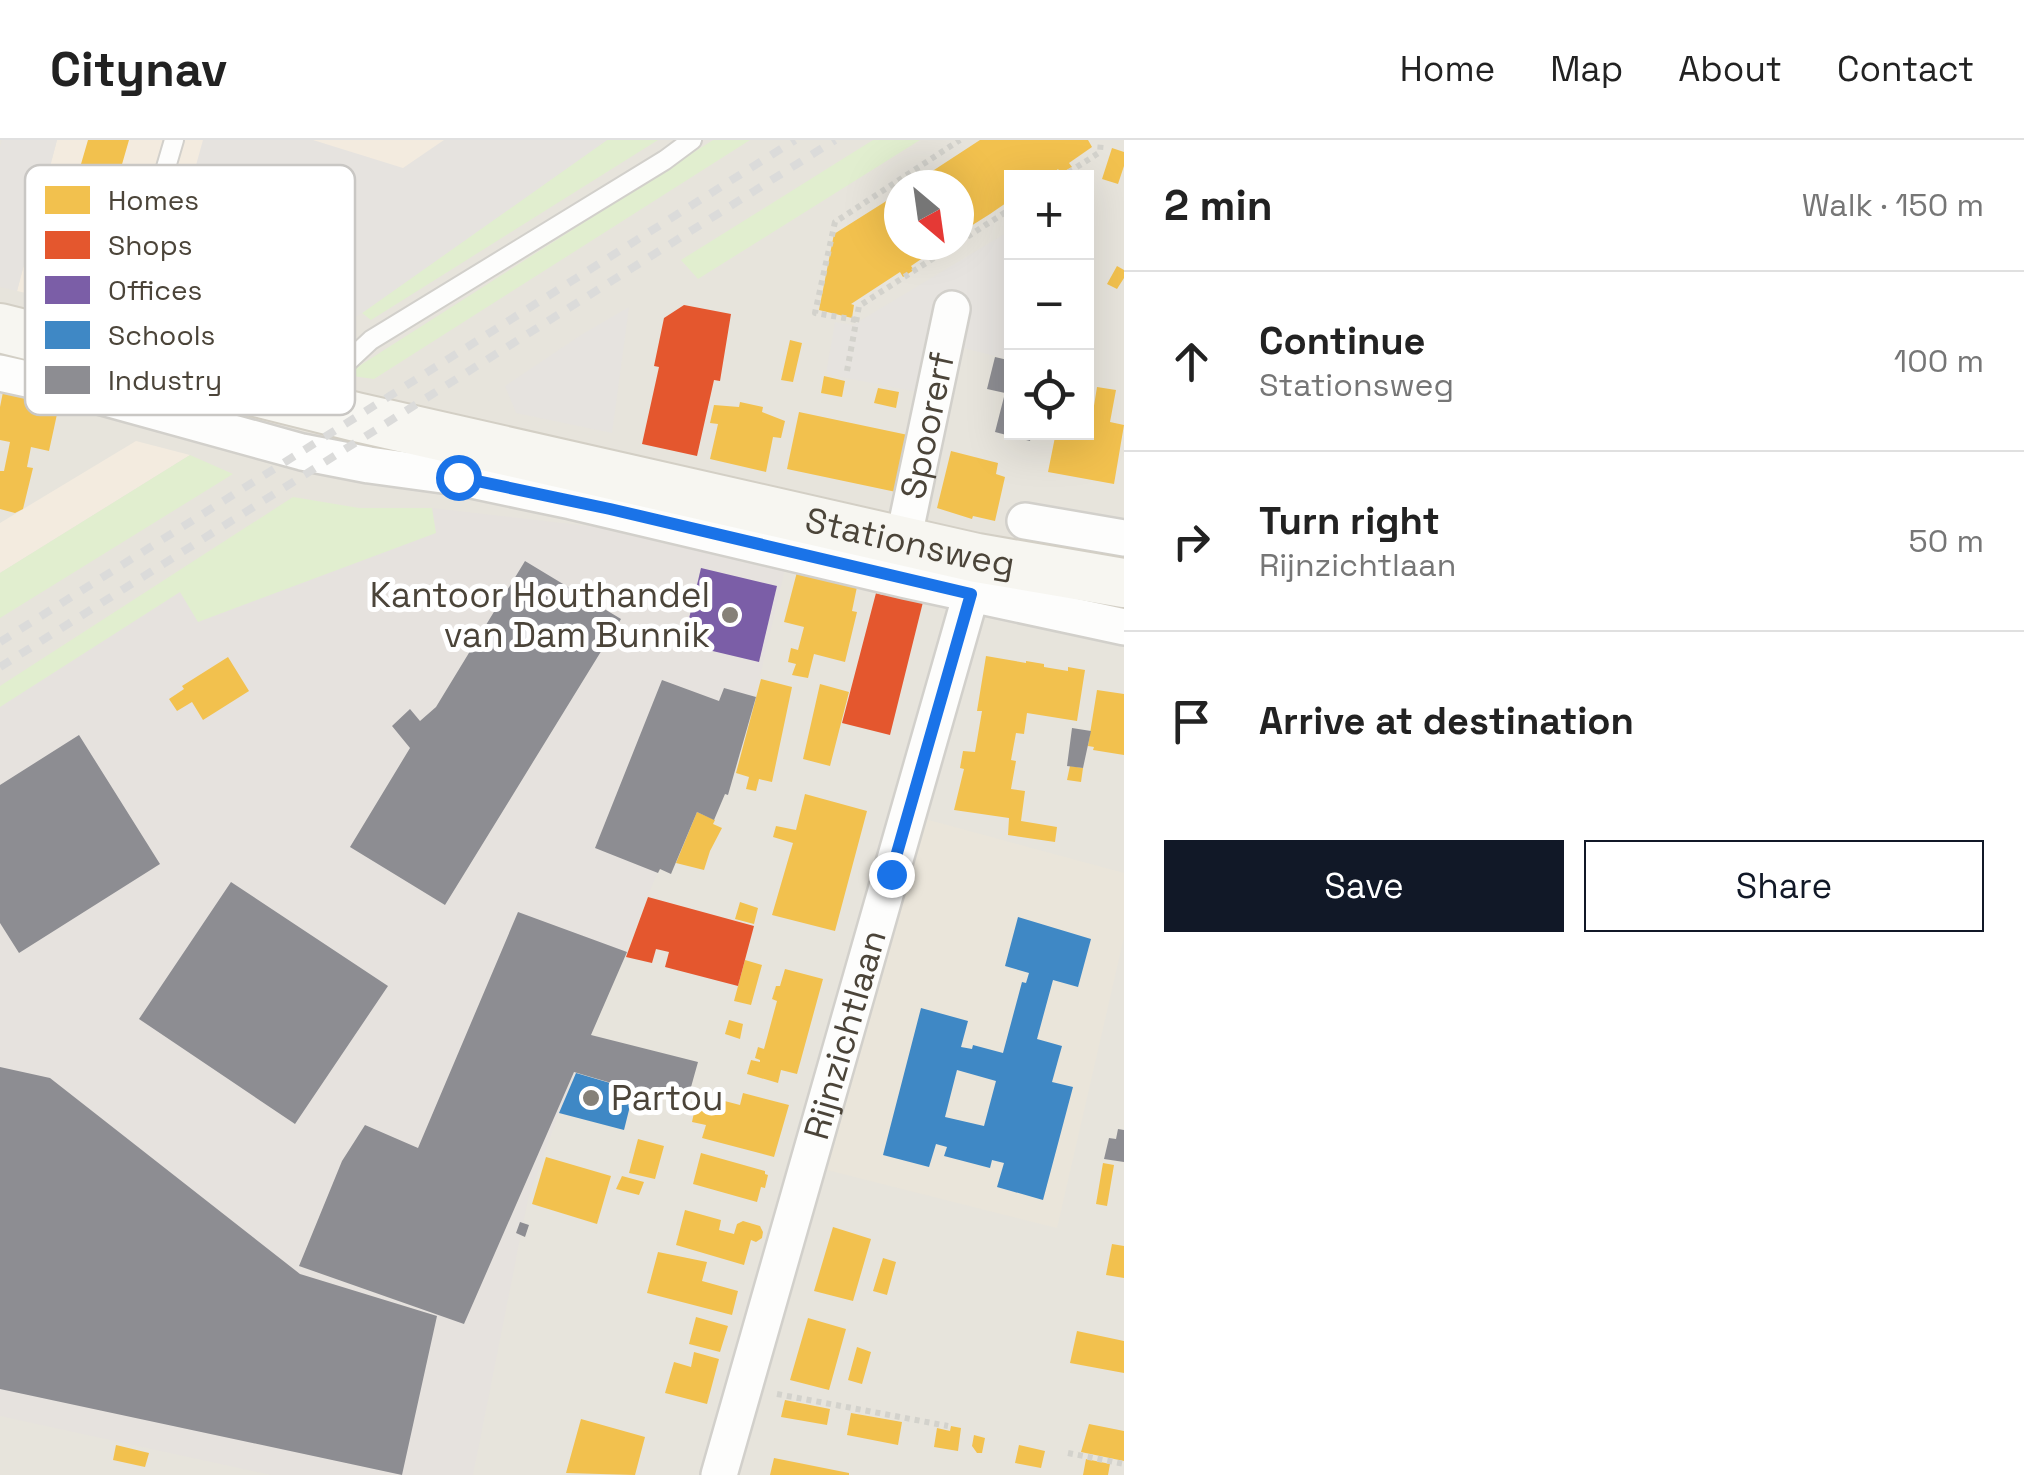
<!DOCTYPE html>
<meta charset="utf-8">
<style>
body{margin:0;font-family:"Space Grotesk",sans-serif;background:#f2f2f2;color:#222}
.controls{position:absolute;right:30px;top:30px;display:grid;overflow:hidden;border-radius:0px;box-shadow:0 10px 40px #0002}
.controls button{width:90px;height:90px;display:grid;place-items:center;padding:0;border:0;border-bottom:2px solid #e0e0e0;background:#fff;color:#222;font:50px sans-serif}
.compass{position:absolute;left:884px;top:30px;width:90px;height:90px;border-radius:50%;background:#fff;box-shadow:0 10px 40px #0002;rotate:151deg}
.stop{position:absolute;width:30px;height:30px;margin:-22px;border:8px solid #1a73e8;border-radius:50%;background:#fff}
.stop.end{background:#1a73e8;border-color:#fff;box-shadow:0 2px 10px #0008}
.list{margin:0;padding:0;list-style:none}
h2{display:flex;justify-content:space-between;align-items:center;height:130px;margin:0;padding:0 40px;font-size:42px}
h2 small{font-size:32px;font-weight:400;color:#767676}
.list li{display:grid;grid-template-columns:65px 1fr auto;gap:30px;align-items:center;box-sizing:border-box;height:180px;padding:0 40px;border-top:2px solid #e0e0e0}
.list b{display:block;font-size:38px;white-space:nowrap}
.list p{margin:0;font-size:32px;white-space:nowrap;color:#767676}
.list em{font-size:32px;font-style:normal;color:#767676}
.actions{display:flex;gap:20px;padding:30px 40px}
.actions a{flex:1;padding:22px 0;border:2px solid #111827;border-radius:0px;text-align:center;font-size:35px;color:#111827}
.actions .main{background:#111827;color:#fff}
.icon{flex:none;width:55px;height:55px;fill:none;stroke:currentColor;stroke-width:2;stroke-linecap:round;stroke-linejoin:round}
.map{position:relative;flex:none;width:1124px;height:1335px;overflow:hidden}
header{display:flex;align-items:center;gap:60px;box-sizing:border-box;height:140px;padding:0 50px;background:#fff;border-bottom:2px solid #e0e0e0}
header strong{font-size:48px}
nav{display:flex;gap:55px;margin-inline-start:auto;font-size:35px}
main{display:flex}
aside{flex:1;background:#fff}
.map>svg:first-child{display:block}
.residential{fill:#e7e4dc;fill-rule:evenodd}
.commercial{fill:#f3ebdf}
.industrial{fill:#e6e2de}
.education{fill:#eae5da}
.green{fill:#e1eecf}
.parking{fill:#e6e3df}
.homes{fill:#f2c14e}
.shops{fill:#e4572e}
.offices{fill:#7b5ea7}
.schools{fill:#3f88c5;fill-rule:evenodd}
.industry{fill:#8d8d92}
.lines{fill:none;stroke-linecap:round;stroke-linejoin:round}
.lane-casing{stroke:#d2d0cb;stroke-width:22}
.street-casing{stroke:#d2d0cb;stroke-width:40}
.secondary-casing{stroke:#d3cfc5;stroke-width:52}
.path{stroke:#d3d2cc;stroke-width:6;stroke-dasharray:5 5;stroke-linecap:butt}
.lane{stroke:#fdfdfc;stroke-width:18}
.street{stroke:#fdfdfc;stroke-width:35}
.secondary{stroke:#f7f6f1;stroke-width:48}
.rail{stroke:#dbdbda;stroke-width:8;stroke-dasharray:12 12;stroke-linecap:butt}
.route{stroke:#1a73e8;stroke-width:12}
.poi-dot{fill:#868178;stroke:#fff;stroke-width:4}
.labels{text-anchor:middle;stroke-width:10;stroke-linejoin:round;paint-order:stroke}
.street-label{font-size:35px;fill:#4b4439;stroke:#fff}
.poi-label{font-size:35px;fill:#4b4439;stroke:#fff;text-anchor:end}
.key{fill:#fff;stroke:#c9c7c4;stroke-width:2.5}
.key-label{font-size:28px;fill:#4b4439}
</style>
<header>
<strong>Citynav</strong>
<nav><a>Home</a><a>Map</a><a>About</a><a>Contact</a></nav>
</header>
<main>
<div class="map">
<svg width="1124" height="1335" viewBox="0 0 1124 1335">
<rect width="100%" height="100%" fill="#f4f2ee"/>
<path class="residential" d="M0,0H1124V1335H0ZM1012,38H1086V292H1012ZM899,45H959V105H899Z"/>
<path class="commercial" d="M57,0H606L295,216L260,205L17,151Z
M136,301L190,315L0,433V383Z"/>
<path class="industrial" d="M432,368L596,387L785,429L751,575L729,631L703,621L559,973L528,1059L473,1335H271L0,1276V563L184,445Z"/>
<path class="education" d="M925,679L1124,733V797L1057,1088L827,1030Z"/>
<path class="green" d="M607,0H658L371,180L362,173Z
M713,0H750L374,239L345,235Z
M873,0H920L698,139L681,120Z
M190,315L233,334L0,478V433Z
M293,357L359,368H432L436,393L198,482L180,452L0,567V546Z"/>
<path class="parking" d="M2,0H57L17,151L0,147V7Z
M203,0H313L403,28L444,0H607L362,173L295,216L260,205L250,156L259,128L303,92L187,58Z
M1011,90V220L959,207L948,258L826,234L835,182L853,185Z
M629,167L612,293L516,273L505,246L581,195Z"/>
<path class="homes" d="M88,0H129L110,66L72,55Z
M980,0H1088L1092,7L1069,23L1072,27L1061,33L1058,29L1046,38H1011V66L1009,68L1006,63L990,74L963,91L966,96L959,100V45H911Z
M1112,8L1124,12V26L1118,44L1102,39Z
M899,53V105H942L911,126L914,130L903,137L900,132L851,164L854,165L852,178L819,170L834,94Z
M1117,126L1124,130V138L1117,149L1107,144Z
M790,200L802,203L793,242L781,240Z
M824,236L845,241L842,257L821,253Z
M1097,247L1116,250L1110,282L1124,285L1114,344L1048,332L1056,292H1086V271L1093,272Z
M878,248L899,252L896,268L874,263Z
M3,252L59,265L49,311L31,307L27,327L33,328L23,369L15,373L0,369V331H4L10,302L0,300V267Z
M740,262L763,267L762,272L785,281L781,298L773,297L766,332L710,319L718,284L710,283L714,265L739,267Z
M799,272L908,295L896,352L787,329Z
M951,311L998,323L996,334L1005,337L995,381L973,376L972,379L937,368Z
M797,432L858,442L852,471L857,472L845,522L814,514L808,538L792,535L796,524L788,522L791,508L798,510L804,487L784,482Z
M986,516L1026,523V521L1044,524V527L1068,531V527L1085,530L1077,581L1027,573L1024,594L1016,593L1011,620L1016,621L1011,649L1025,651L1021,681L1057,687L1055,702L1008,695L1009,678L954,670L964,629L960,628L963,611L975,612L982,571H977Z
M228,517L249,551L203,580L192,562L177,571L169,559L184,549L182,546Z
M761,539L792,547L772,642L759,639L756,651L746,649L749,637L736,633Z
M820,544L849,552L830,626L803,619Z
M1097,550L1124,554V615L1093,610L1094,607L1088,606Z
M1070,626L1083,628L1081,642L1067,640Z
M805,654L867,671L835,791L772,775L793,703L773,697L776,686L796,690Z
M697,672L715,680L713,684L722,688L710,711L704,730L676,723Z
M740,762L758,768L754,784L735,779Z
M745,820L762,825L751,865L734,861Z
M785,829L823,839L797,934L781,930L778,943L747,934L751,920L760,922V920L755,918L758,907L764,909L777,861L772,859L776,846H780Z
M729,880L743,884L740,899L725,894Z
M743,953L789,965L774,1017L702,998L706,985L692,982L695,968L713,973L717,959L740,965Z
M638,999L664,1006L655,1039L629,1033Z
M701,1013L765,1031V1034L768,1035L765,1048L761,1047L757,1062L693,1044Z
M546,1017L611,1036L597,1084L532,1064Z
M1103,1023L1114,1025L1107,1066L1096,1064Z
M622,1036L644,1042L639,1055L616,1049Z
M685,1070L721,1080L719,1090L734,1094L737,1084L743,1081L760,1086L763,1092L762,1098L756,1102L751,1100L744,1125L676,1105Z
M833,1087L871,1099L853,1161L814,1151Z
M1112,1104L1124,1106V1138L1106,1135Z
M658,1112L707,1122L702,1141L738,1151L732,1175L647,1153Z
M883,1118L896,1122L887,1155L873,1151Z
M696,1177L728,1186L720,1212L689,1204Z
M808,1178L846,1189L829,1250L790,1240Z
M1077,1191L1124,1201V1233L1070,1223Z
M857,1207L871,1212L862,1244L848,1240Z
M694,1212L719,1219L707,1264L665,1253L674,1222L691,1227Z
M785,1260L830,1269L827,1285L781,1277Z
M851,1273L902,1282L898,1305L847,1295Z
M581,1279L645,1297L635,1335L566,1333Z
M1089,1284L1124,1291V1321L1081,1312Z
M951,1286L961,1288L958,1311L934,1307L937,1288L950,1291Z
M974,1295L985,1298L982,1313H977L972,1306Z
M116,1305L149,1313L145,1327L113,1320Z
M1019,1305L1045,1311L1041,1328L1015,1323Z
M774,1318L849,1333V1335H770Z
M1086,1319L1110,1324L1108,1335H1083Z"/>
<path class="shops" d="M684,165L731,174L720,241L714,240L697,316L642,304L659,227L654,226L664,178Z
M885,449L924,458L890,595L842,583L876,453L883,455Z
M648,757L754,786L738,846L665,827L669,812L656,809L652,823L626,817Z"/>
<path class="offices" d="M701,428L777,446L759,522L683,504Z"/>
<path class="schools" d="M1018,777L1091,799L1078,847L1053,840L1037,899L1062,906L1052,942L1073,947L1043,1060L997,1047L1004,1023L992,1020L990,1028L944,1016L947,1007L936,1004L929,1027L883,1015L921,868L968,881L961,907L972,909L973,905L1003,913L1022,842L1026,843L1029,833L1005,826ZM957,930L996,941L984,986L945,977Z
M576,933L634,950L624,990L559,973Z"/>
<path class="industry" d="M995,217L1012,221V292H1032L1030,301L995,292L1005,253L987,249Z
M525,421L621,479L445,765L350,707L410,608L392,586L410,569L420,581L436,567Z
M662,540L719,561L724,548L756,557L728,655L725,654L714,680L697,672L671,734L660,729L658,733L595,708Z
M1072,588L1091,591L1083,628L1067,626Z
M79,595L160,724L19,813L0,783V645Z
M231,742L388,846L295,984L139,879Z
M518,772L627,812L591,895L698,922L686,965L574,932L464,1184L299,1126L342,1021L365,985L418,1008Z
M0,927L50,938L300,1134L437,1176L402,1335L0,1249Z
M1118,989L1124,990V1022L1104,1019L1109,998L1116,999Z
M520,1082L529,1085L525,1097L516,1093Z"/>
<g class="lines">
<g class="lane-casing">
<path id="lane" d="M118,216L152,75L174,0
M329,243L341,228L371,200L665,20L692,0"/>
</g>
<g class="street-casing">
<g id="street">
<path d="M0,233L77,250L302,312L369,325L457,337L571,361L906,440L1124,487"/>
<path d="M1025,381L1124,398"/>
<path id="s1" d="M903,401L952,169"/>
<path id="s2" d="M719,1335L971,454"/>
</g>
</g>
<g class="secondary-casing">
<g id="secondary">
<path id="s3" d="M0,188L356,277L977,418L1124,443"/>
</g>
</g>
<path class="path" d="M1060,38L1100,12L1101,0
M959,102L1012,68
M856,180L815,173L835,82L960,0
M847,231L859,166L954,105
M777,1254L948,1286
M1068,1313L1124,1324"/>
<use href="#lane" class="lane"/>
<use href="#street" class="street"/>
<use href="#secondary" class="secondary"/>
<path class="rail" d="M0,502L795,0
M0,527L835,0"/>
</g>
<g class="lines">
<path class="route" d="M458,337L610,369L971,454L891,734"/>
</g>
<g class="poi-dot">
<circle cx="730" cy="475" r="10"/>
<circle cx="591" cy="958" r="10"/>
</g>
<g class="labels">
<g class="street-label">
<text dy="12" stroke="none"><textPath href="#s1" startOffset="118">Spoorerf</textPath></text>
<text dy="12" stroke="none"><textPath href="#s3" startOffset="935">Stationsweg</textPath></text>
<text dy="12" stroke="none"><textPath href="#s2" startOffset="458">Rijnzichtlaan</textPath></text>
</g>
<g class="poi-label">
<text x="710" y="467">Kantoor Houthandel<tspan x="710" dy="40">van Dam Bunnik</tspan></text>
<text x="611" y="970" text-anchor="start">Partou</text>
</g>
</g>
<rect x="25" y="25" width="330" height="250" rx="15" class="key"/>
<rect x="45" y="46" width="45" height="28" fill="#f2c14e"/>
<rect x="45" y="91" width="45" height="28" fill="#e4572e"/>
<rect x="45" y="136" width="45" height="28" fill="#7b5ea7"/>
<rect x="45" y="181" width="45" height="28" fill="#3f88c5"/>
<rect x="45" y="226" width="45" height="28" fill="#8d8d92"/>
<g class="key-label">
<text x="108" y="70">Homes</text>
<text x="108" y="115">Shops</text>
<text x="108" y="160">Offices</text>
<text x="108" y="205">Schools</text>
<text x="108" y="250">Industry</text>
</g>
</svg>
<div class="controls">
<button>+</button>
<button>−</button>
<button><svg class="icon" aria-label="locate" viewBox="0 0 24 24"><circle cx="12" cy="12" r="6"/><path d="M12 2v4M12 18v4M2 12h4M18 12h4"/></svg></button>
</div>
<svg class="compass" viewBox="-18 -18 36 36"><path d="M0-13l5 13h-10z" fill="#e53935"/><path d="M0 13l5-13h-10z" fill="#767676"/></svg>
<div class="stop" style="left:458px;top:337px"></div>
<div class="stop end" style="left:891px;top:734px"></div>
</div>
<aside>
<h2>2 min<small>Walk · 150 m</small></h2>
<ul class="list">
<li><svg class="icon" aria-label="ahead" viewBox="0 0 24 24"><path d="M12 20V5M6 11l6-6 6 6"/></svg><div><b>Continue</b><p>Stationsweg</p></div><em>100 m</em></li>
<li><svg class="icon" aria-label="right" viewBox="0 0 24 24"><path d="M7 20v-9h11M14 6l5 5-5 5"/></svg><div><b>Turn right</b><p>Rijnzichtlaan</p></div><em>50 m</em></li>
<li><svg class="icon" aria-label="arrive" viewBox="0 0 24 24"><path d="M6 21V4h12l-3 4 3 4H6"/></svg><div><b>Arrive at destination</b></div></li>
</ul>
<div class="actions"><a class="main">Save</a><a>Share</a></div>
</aside>
</main>
